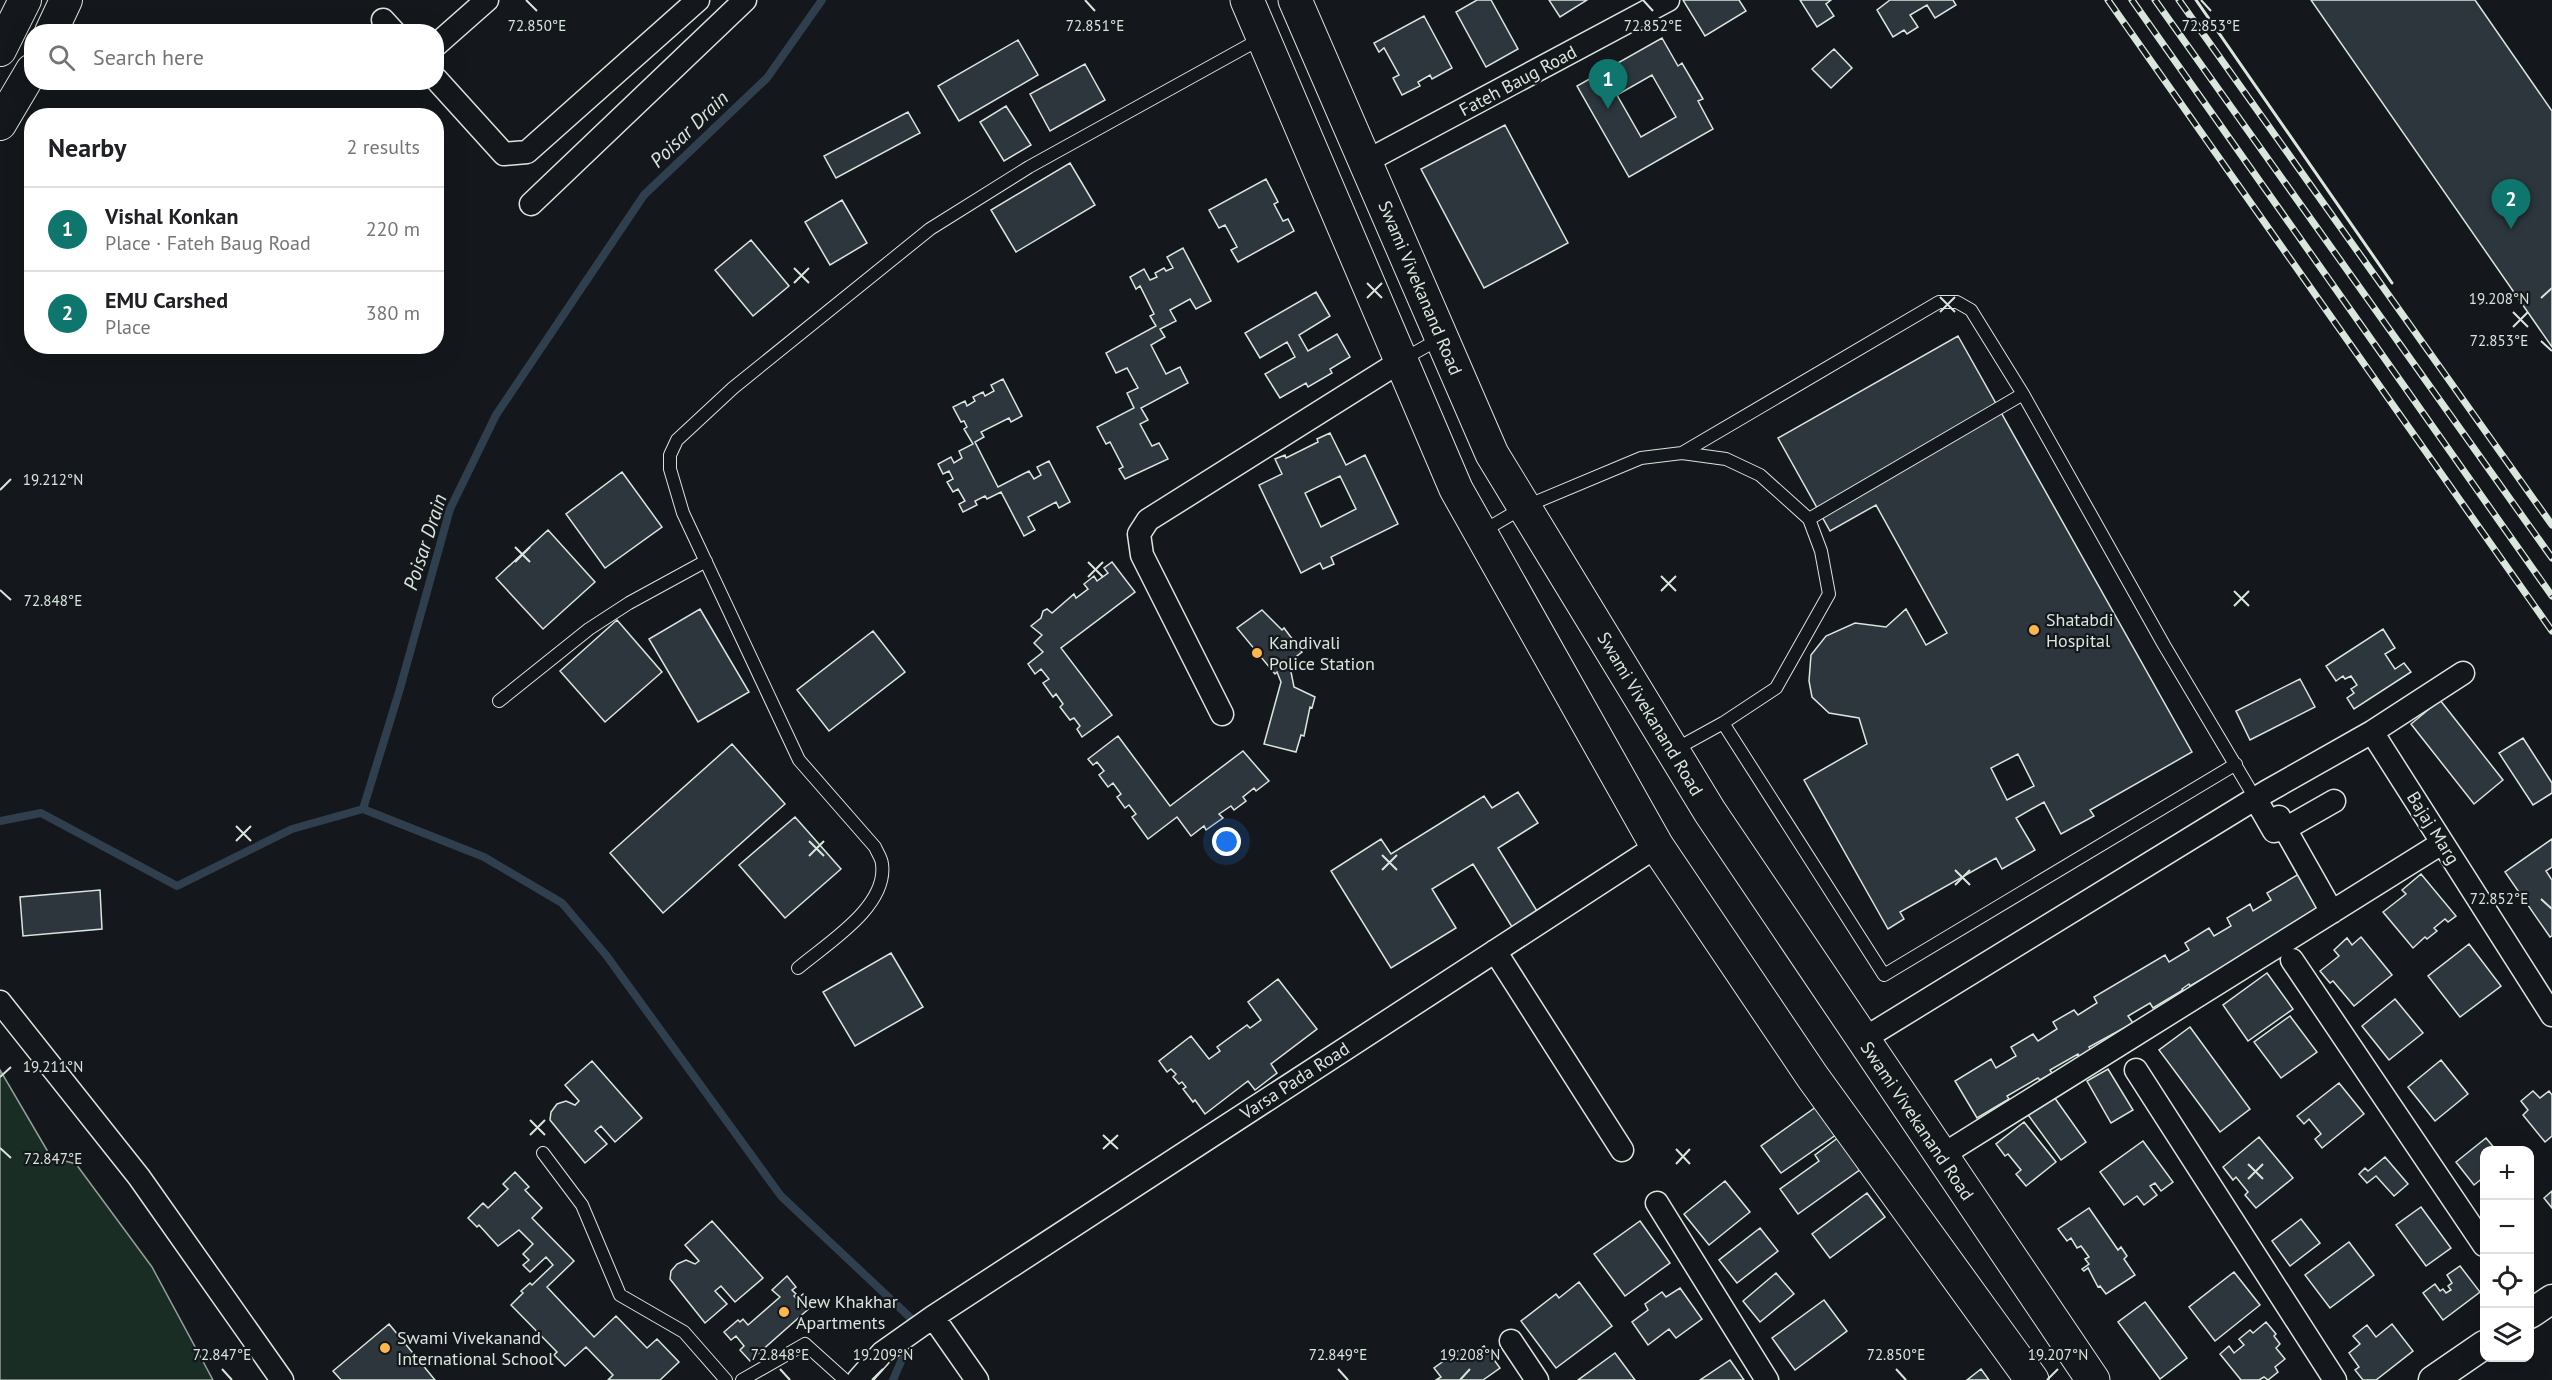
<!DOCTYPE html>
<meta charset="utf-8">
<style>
body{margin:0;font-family:"PT Sans",sans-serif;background:#f6f6f6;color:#202124}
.controls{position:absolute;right:18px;bottom:18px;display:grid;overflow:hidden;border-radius:12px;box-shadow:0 6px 24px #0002}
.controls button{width:54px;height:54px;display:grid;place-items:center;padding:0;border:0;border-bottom:2px solid #e0e0e0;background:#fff;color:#202124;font:30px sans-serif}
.you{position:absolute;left:1227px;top:842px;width:21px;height:21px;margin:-15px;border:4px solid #fff;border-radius:50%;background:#1a73e8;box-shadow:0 0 0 9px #1a73e833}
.badge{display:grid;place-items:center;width:39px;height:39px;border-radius:50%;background:#0f766e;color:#fff;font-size:20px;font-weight:700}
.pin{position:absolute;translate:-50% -50px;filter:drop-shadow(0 2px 3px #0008)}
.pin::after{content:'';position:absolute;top:32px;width:21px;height:18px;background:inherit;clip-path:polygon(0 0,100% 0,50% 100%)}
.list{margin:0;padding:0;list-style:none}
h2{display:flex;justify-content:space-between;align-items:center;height:78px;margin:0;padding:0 24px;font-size:26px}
h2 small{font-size:20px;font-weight:400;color:#757577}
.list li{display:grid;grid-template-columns:39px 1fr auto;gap:18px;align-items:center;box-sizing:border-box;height:84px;padding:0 24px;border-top:2px solid #e0e0e0}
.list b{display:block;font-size:22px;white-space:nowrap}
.list p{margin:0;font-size:20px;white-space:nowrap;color:#757577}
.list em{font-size:20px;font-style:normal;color:#757577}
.icon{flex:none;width:33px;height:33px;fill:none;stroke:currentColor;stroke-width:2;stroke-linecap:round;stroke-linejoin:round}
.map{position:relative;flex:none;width:2552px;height:1380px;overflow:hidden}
.search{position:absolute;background:#fff;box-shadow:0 6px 24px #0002;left:24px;top:24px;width:420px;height:66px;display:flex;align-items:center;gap:15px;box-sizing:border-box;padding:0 21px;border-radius:24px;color:#757577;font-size:22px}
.panel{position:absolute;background:#fff;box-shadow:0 6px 24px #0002;left:24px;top:108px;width:420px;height:246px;border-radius:24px}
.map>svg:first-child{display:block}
.green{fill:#1a2d24;stroke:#939e99;stroke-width:1.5}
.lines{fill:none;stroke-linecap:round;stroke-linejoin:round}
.stream{stroke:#2f3f4d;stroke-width:8}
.building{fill:#2c363c;stroke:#d8e6dc;stroke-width:1.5;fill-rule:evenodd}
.service-casing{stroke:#d8e6dc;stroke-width:14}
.minor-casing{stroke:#d8e6dc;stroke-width:25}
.tertiary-casing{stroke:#d8e6dc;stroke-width:31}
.secondary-casing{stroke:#d8e6dc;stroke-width:34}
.primary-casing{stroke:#d8e6dc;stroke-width:35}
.service{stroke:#14181c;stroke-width:12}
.minor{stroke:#14181c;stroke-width:22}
.tertiary{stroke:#14181c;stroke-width:28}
.secondary{stroke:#14181c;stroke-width:32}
.primary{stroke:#14181c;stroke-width:33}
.rail-casing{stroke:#d8e6dc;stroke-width:7}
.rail{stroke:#14181c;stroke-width:4.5;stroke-dasharray:14;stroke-linecap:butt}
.wall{stroke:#d8e6dc;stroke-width:3}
.ticks{fill:none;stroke:#d8e6dc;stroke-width:2}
.poi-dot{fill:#ffb74d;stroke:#14181c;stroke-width:2}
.labels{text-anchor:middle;stroke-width:4.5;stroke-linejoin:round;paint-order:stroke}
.street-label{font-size:18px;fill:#d8e6dc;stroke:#14181c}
.poi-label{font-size:18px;fill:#d8e6dc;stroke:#14181c;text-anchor:start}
.water-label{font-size:20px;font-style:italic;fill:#d8e6dc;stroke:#14181c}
.ticks-label{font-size:15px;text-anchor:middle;fill:#d8e6dc;stroke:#14181c;stroke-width:4.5;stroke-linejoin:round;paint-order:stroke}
</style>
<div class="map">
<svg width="2552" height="1380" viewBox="0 0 2552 1380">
<rect width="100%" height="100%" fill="#14181c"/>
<path class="green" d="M0,1070L51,1157L76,1164L152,1267L213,1380H0Z"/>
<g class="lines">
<path class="stream" d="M363,809L484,857L562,903L606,955L781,1196L917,1324L916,1326
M0,821L41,813L177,886L292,829L363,809L399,692L450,509L496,415L644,195L767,78L822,0
M893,1380L909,1343"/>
</g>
<path class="building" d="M1477,0H1491L1518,49L1486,67L1456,12Z
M1549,0H1587L1560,17Z
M1683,0H1739L1746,11L1705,36Z
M1800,0H1831L1826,4L1834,16L1817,27Z
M1890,0H1953L1956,5L1935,18L1927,5L1910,15L1918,27L1907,34L1904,30L1893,37L1877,10Z
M2311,0H2475L2552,111V347Z
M1424,16L1452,68L1432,79L1430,75L1418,82L1420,86L1402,95L1393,78L1399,75L1384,48L1379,52L1374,43Z
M1662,38L1678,66L1682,63L1703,99L1698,101L1713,129L1629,177L1577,86ZM1652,75L1676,117L1641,137L1617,95Z
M1018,40L1038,75L959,121L938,86Z
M1834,49L1852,68L1831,88L1812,69Z
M1085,64L1105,100L1050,131L1030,94Z
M1006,106L1031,145L1004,161L980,122Z
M908,112L920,133L836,178L824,156Z
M1505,125L1568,243L1484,288L1421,169Z
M1070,163L1095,205L1016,252L991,210Z
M1266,179L1278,202L1274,204L1283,221L1288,219L1294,231L1238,262L1231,250L1237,247L1225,225L1219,228L1209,210Z
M842,200L867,243L830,265L805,222Z
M751,240L789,286L753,316L715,270Z
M1183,248L1211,301L1196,309L1190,299L1170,310L1176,321L1160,329L1165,337L1151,345L1166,374L1180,367L1188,383L1141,408L1148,420L1140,424L1152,446L1159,443L1168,459L1125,479L1119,469L1123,467L1110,442L1106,444L1097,427L1134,408L1127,393L1138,388L1127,368L1116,373L1106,353L1156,326L1150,316L1154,314L1140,286L1136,289L1130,277L1144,269L1150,280L1157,277L1155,273L1164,268L1166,271L1173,268L1167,257Z
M1316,292L1330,316L1299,335L1308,351L1337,334L1350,357L1330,369L1332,373L1308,387L1306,383L1280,398L1265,374L1295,357L1287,342L1260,358L1245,333Z
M1958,336L2192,752L2090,810L2094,816L2061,834L2044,802L2016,818L2035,850L2002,869L1996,858L1900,912L1904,919L1888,929L1804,780L1867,744L1859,718L1829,713L1812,697L1809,681L1811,655L1826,636L1855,623L1886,627L1906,609L1926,645L1947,633L1876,505L1830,531L1778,438ZM2018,754L2034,786L2007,800L1991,768Z
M1003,379L1022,416L1011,422L1009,418L981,432L984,437L975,442L998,487L1029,471L1034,479L1041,475L1037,467L1049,461L1070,502L1059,508L1056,502L1028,517L1035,530L1024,536L1001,492L987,499L985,496L975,501L977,505L963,512L959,504L965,501L958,489L953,492L947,482L953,479L949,471L943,474L938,464L951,457L954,463L962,458L959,451L973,444L964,429L967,427L964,421L961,422L953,407L965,401L967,406L975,401L973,397L983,392L985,396L994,391L991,385Z
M1330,433L1346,465L1365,455L1398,524L1331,557L1334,564L1323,569L1320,563L1301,573L1259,485L1282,474L1275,459L1285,455L1286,458L1318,442L1317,439ZM1340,476L1356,509L1321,527L1305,493Z
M622,472L662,527L605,568L566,514Z
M548,530L595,582L543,629L496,578Z
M1112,562L1135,592L1061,648L1112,715L1082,737L1077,729L1080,726L1074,718L1070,720L1060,707L1063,704L1056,694L1053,697L1043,683L1049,679L1041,669L1035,674L1028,664L1043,652L1034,643L1042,635L1031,626L1041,618L1043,611L1047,609L1052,613L1074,594L1076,598L1088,589L1084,584L1094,576L1097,581L1108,573L1104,568Z
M700,609L749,692L698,722L649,639Z
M1262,610L1282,630L1284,628L1302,652L1289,662L1294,687L1315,697L1312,708L1310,707L1304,736L1301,735L1296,752L1264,744L1281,682L1277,672L1275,674L1237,628Z
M617,620L662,672L605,722L560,671Z
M2383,629L2395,648L2385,654L2395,669L2404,663L2411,672L2354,709L2347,698L2354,693L2351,689L2357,685L2351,676L2345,679L2343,676L2336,681L2326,666Z
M873,631L905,672L829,731L797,690Z
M2300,679L2315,707L2250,740L2236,711Z
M2440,700L2503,780L2474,804L2411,724Z
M1118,736L1170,806L1243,751L1269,781L1256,791L1254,788L1243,797L1246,801L1234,810L1231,806L1219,814L1223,818L1206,830L1204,826L1191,836L1177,817L1148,839L1132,817L1136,814L1129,805L1125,808L1117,797L1121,794L1113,783L1108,787L1099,775L1104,771L1097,762L1093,765L1088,759Z
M2523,738L2552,783V793L2533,805L2499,753Z
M732,744L785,804L663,913L610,853Z
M1518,792L1538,823L1498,848L1537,911L1512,927L1473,864L1432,889L1456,928L1391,968L1331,871L1381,839L1391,854L1484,796L1492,808Z
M795,817L841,869L785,918L739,865Z
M2552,839V867L2546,871L2552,880V936L2550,937L2505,872Z
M2304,871L2319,909L2212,979L2209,975L2190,986L2189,984L2182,989L2183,990L2153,1008L2150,1003L2128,1016L2133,1023L2089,1047L2091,1050L2080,1057L2078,1054L2050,1070L2052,1073L2040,1080L2038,1078L2007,1096L2009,1099L1977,1118L1955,1081L1991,1059L1996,1068L2016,1056L2011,1047L2033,1034L2038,1041L2057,1029L2053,1022L2074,1010L2078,1015L2097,1003L2094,997L2165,955L2169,962L2189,950L2185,943L2209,928L2214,936L2231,926L2227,918L2250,904L2253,911L2271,900L2267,893Z
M2421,874L2456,916L2448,922L2445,919L2434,928L2437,931L2427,939L2425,937L2413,948L2383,912L2406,894L2402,890Z
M100,890L102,929L23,936L20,897Z
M2361,937L2392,975L2354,1006L2333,981L2330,983L2320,971L2339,956L2334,950L2347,938L2352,945Z
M2469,944L2501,986L2460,1017L2428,976Z
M891,953L923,1007L855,1046L823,992Z
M2267,973L2293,1009L2248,1041L2223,1005Z
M1278,979L1317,1029L1271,1064L1277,1073L1255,1090L1248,1081L1205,1114L1195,1100L1193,1102L1183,1089L1186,1087L1182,1082L1179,1084L1173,1077L1176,1074L1171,1069L1167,1072L1159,1061L1191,1036L1209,1059L1220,1051L1217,1047L1247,1025L1250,1028L1261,1020L1248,1002Z
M2395,999L2423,1033L2389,1060L2362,1026Z
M2290,1016L2317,1052L2281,1078L2254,1042Z
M2190,1027L2250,1109L2220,1132L2159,1050Z
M2441,1060L2468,1094L2435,1121L2408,1087Z
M592,1061L642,1118L615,1142L601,1126L595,1131L607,1144L585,1163L550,1120L551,1112L557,1104L566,1101L575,1105L579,1101L565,1085Z
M2108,1069L2133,1110L2111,1123L2087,1081Z
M2339,1083L2364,1114L2322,1148L2315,1139L2321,1134L2309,1119L2304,1124L2297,1116Z
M2533,1091L2540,1098L2549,1091L2552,1095V1136L2545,1142L2523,1115L2528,1110L2521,1101Z
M2052,1094L2086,1142L2061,1160L2026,1112Z
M1823,1102L1843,1130L1781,1173L1761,1146Z
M2024,1122L2056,1162L2026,1186L2016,1174L2021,1170L2008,1154L2005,1156L1996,1144Z
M1839,1137L1861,1169L1798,1214L1780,1189L1819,1161L1815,1155Z
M2259,1137L2293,1178L2256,1208L2245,1195L2248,1192L2236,1177L2233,1180L2223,1167Z
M2486,1138L2496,1150H2484V1177L2474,1185L2456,1162Z
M2143,1141L2173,1182L2161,1191L2155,1183L2150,1186L2157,1195L2144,1205L2137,1196L2124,1205L2100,1172Z
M2385,1157L2408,1184L2394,1196L2376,1176L2367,1183L2359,1174L2365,1168L2368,1171Z
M515,1172L529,1187L525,1190L542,1208L532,1218L574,1261L547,1287L594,1337L616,1316L647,1348L657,1339L679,1362L660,1380H608L613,1375L586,1347L565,1366L554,1355L557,1352L511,1305L523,1293L521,1291L530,1283L532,1285L553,1265L546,1257L530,1272L523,1265L529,1260L523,1254L533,1244L519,1230L498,1246L479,1225L477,1227L468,1218L483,1203L488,1208L508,1189L503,1184Z
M1725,1181L1750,1212L1709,1245L1684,1214Z
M2552,1191V1208L2544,1198Z
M1867,1193L1885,1217L1830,1258L1812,1234Z
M2421,1207L2451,1248L2426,1266L2396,1225Z
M2089,1208L2118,1250L2121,1247L2127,1256L2124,1259L2135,1275L2106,1294L2100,1286L2098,1287L2088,1268L2084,1271L2082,1269L2089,1264L2085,1259L2089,1257L2081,1246L2077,1248L2071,1238L2067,1241L2058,1229Z
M2301,1219L2320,1243L2290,1266L2272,1241Z
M712,1221L763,1278L735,1302L721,1286L715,1291L727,1304L705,1323L670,1279L671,1271L677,1264L686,1260L695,1264L699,1261L685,1245Z
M1640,1221L1670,1263L1625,1296L1594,1254Z
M1760,1228L1778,1251L1737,1283L1719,1260Z
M2349,1242L2374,1275L2330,1308L2305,1275Z
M2460,1266L2480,1292L2443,1320L2423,1293L2435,1284L2440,1291L2443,1289L2446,1293L2451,1290L2448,1286L2452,1283L2447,1275Z
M2234,1272L2260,1305L2215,1341L2189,1307Z
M1776,1273L1794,1294L1760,1322L1743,1301Z
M787,1276L796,1287L792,1290L796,1294L794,1296L797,1299L803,1294L813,1305L750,1361L740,1350L744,1346L736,1336L731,1340L724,1332L738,1320L740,1322L743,1319L748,1325L780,1297L772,1290Z
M1579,1282L1612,1326L1556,1368L1521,1321L1556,1294L1559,1298Z
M1680,1288L1702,1319L1676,1338L1669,1329L1648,1345L1632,1322L1648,1310L1645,1304L1662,1292L1666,1297Z
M1824,1300L1847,1331L1795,1370L1772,1338Z
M2145,1302L2187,1358L2160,1379L2118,1322Z
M2266,1322L2276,1334L2274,1336L2280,1344L2276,1348L2285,1359L2275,1367L2278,1372L2268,1380L2264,1377L2259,1380H2241L2220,1354L2229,1346L2234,1353L2244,1345L2239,1339L2250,1330L2253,1333Z
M389,1324L435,1380H341L333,1371Z
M2392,1324L2413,1351L2376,1380H2363L2355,1370L2359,1367L2349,1353L2360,1344L2353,1336L2367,1325L2376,1337Z
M1484,1346L1500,1368L1483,1380H1436L1441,1377L1434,1368L1462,1348L1468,1357Z
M1615,1353L1635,1380H1578Z
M1730,1360L1744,1380H1700Z
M1981,1369L1989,1380H1967Z"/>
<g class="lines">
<g class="service-casing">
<path id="service" d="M1402,360L1439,339
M1682,453L1939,302H1957L1971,310L2023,394L2164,645L2255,798
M1809,519L2023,394
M1483,531L1524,507L1641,458L1682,453L1726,459L1760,475L1809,519L1821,551L1829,594L1776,688L1723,723L1674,750
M499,701L589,629L629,603L706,561
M1723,723L1884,975L2236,764
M798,968C826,944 888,907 882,864C882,859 877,852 875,847L799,760L683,513L670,469V455L677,440L733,388L930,229L1029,167L1262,38
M543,1153L582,1205L620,1295L684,1332L726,1380
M742,1380L805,1344L845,1380"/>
</g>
<g class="minor-casing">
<path id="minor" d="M383,20L394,32
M436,45L487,0
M436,79L504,154L527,152L698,0
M1365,162L1668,0
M531,204L745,0
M1222,714L1142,555L1139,534L1148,520L1401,361
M2372,732L2552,1015
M2255,798L2274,831L2285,829L2332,912
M2279,817L2285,829L2334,801
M1495,951L1622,1150
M2292,960L2484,1245
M0,1002L139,1177L282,1380
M1862,1040L2266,792L2372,732L2463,673
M2136,1070L2335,1380
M1941,1156L2442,843
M1657,1203L1767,1380
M933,1317L977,1380
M1511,1341L1537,1380
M858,1380L882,1353L933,1317L1657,846"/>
</g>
<g class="tertiary-casing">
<path id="tertiary" d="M2530,1314L2552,1299
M2433,1380L2484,1345"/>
</g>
<g class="secondary-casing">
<path id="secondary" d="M51,32L66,0
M0,50L25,0
M0,124L32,70"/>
</g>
<g class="primary-casing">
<path id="primary" d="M1247,0L1456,489L1657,846L1812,1076L2032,1380
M1295,0L1492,454L1710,812L2093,1380"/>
</g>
<use href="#service" class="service"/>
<use href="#minor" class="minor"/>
<use href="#tertiary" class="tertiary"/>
<use href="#secondary" class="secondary"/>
<use href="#primary" class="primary"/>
<g class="rail-casing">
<path id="rail" d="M2108,0L2552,631
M2132,0L2552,596
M2155,0L2552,558
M2179,0L2552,525"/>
</g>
<use href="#rail" class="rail"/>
<path class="wall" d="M2196,0L2392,283"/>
</g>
<path class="ticks" d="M526,0L537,11M1085,0L1095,11M1643,0L1653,11M2201,0L2211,11M794,268L809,283M794,283L809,268M1367,283L1382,298M1940,297L1955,312M1367,298L1382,283M2541,298L2552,288M1940,312L1955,297M2513,312L2528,327M2513,327L2528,312M2541,341L2552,351M0,490L11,479M515,547L530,562M515,562L530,547M1088,562L1103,577M1661,576L1676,591M1088,577L1103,562M0,590L11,600M1661,591L1676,576M2234,591L2249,606M2234,606L2249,591M236,826L251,841M236,841L251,826M809,841L824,856M1382,855L1397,870M809,856L824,841M1382,870L1397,855M1955,870L1970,885M1955,885L1970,870M2541,899L2552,909M0,1077L11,1067M530,1120L545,1135M530,1135L545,1120M1103,1135L1118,1149M0,1148L11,1158M1103,1149L1118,1135M1676,1149L1690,1164M1676,1164L1690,1149M2248,1164L2263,1179M2248,1179L2263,1164M222,1369L232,1380M780,1369L790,1380M1338,1369L1348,1380M1896,1369L1906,1380M872,1380L883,1369M1460,1380L1470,1369M2047,1380L2058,1369"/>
<g class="poi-dot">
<circle cx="2034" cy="630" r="6"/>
<circle cx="1257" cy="653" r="6"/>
<circle cx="784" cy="1312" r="6"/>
<circle cx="385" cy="1348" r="6"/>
</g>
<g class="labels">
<g class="street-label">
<text transform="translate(1518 81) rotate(-28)" y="6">Fateh Baug Road</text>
<text transform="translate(1420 288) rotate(67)" y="6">Swami Vivekanand Road</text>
<text transform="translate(1650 714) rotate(59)" y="6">Swami Vivekanand Road</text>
<text transform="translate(2433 828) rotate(58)" y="6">Bajaj Marg</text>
<text transform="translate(1295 1081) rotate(-33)" y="6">Varsa Pada Road</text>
<text transform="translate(1917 1121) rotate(56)" y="6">Swami Vivekanand Road</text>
</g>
<g class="poi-label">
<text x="2046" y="626">Shatabdi<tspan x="2046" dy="21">Hospital</tspan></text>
<text x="1269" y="649">Kandivali<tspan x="1269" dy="21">Police Station</tspan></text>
<text x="796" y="1308">New Khakhar<tspan x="796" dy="21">Apartments</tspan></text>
<text x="397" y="1344">Swami Vivekanand<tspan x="397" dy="21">International School</tspan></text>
</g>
<g class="water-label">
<text transform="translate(689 129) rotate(-44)" y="7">Poisar Drain</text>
<text transform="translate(425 542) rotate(-72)" y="7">Poisar Drain</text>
</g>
</g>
<g class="ticks-label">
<text x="1653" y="31">72.852°E</text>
<text x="2211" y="31">72.853°E</text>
<text x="537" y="31">72.850°E</text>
<text x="1095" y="31">72.851°E</text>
<text x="2499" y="304">19.208°N</text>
<text x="2499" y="346">72.853°E</text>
<text x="53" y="485">19.212°N</text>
<text x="53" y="606">72.848°E</text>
<text x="2499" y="904">72.852°E</text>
<text x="53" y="1072">19.211°N</text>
<text x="53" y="1164">72.847°E</text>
<text x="883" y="1360">19.209°N</text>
<text x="1470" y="1360">19.208°N</text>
<text x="2058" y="1360">19.207°N</text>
<text x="222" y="1360">72.847°E</text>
<text x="780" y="1360">72.848°E</text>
<text x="1338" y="1360">72.849°E</text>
<text x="1896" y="1360">72.850°E</text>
</g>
</svg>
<div class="controls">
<button>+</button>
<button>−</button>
<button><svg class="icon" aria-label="locate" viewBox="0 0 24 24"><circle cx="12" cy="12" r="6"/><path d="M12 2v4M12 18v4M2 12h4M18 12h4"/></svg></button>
<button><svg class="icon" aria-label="layers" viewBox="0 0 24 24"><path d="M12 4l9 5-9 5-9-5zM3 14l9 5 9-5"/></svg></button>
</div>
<div class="you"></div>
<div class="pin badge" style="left:1608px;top:109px">1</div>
<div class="pin badge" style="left:2511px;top:229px">2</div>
<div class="search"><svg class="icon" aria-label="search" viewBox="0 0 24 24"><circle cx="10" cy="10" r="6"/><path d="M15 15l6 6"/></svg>Search here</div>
<section class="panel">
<h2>Nearby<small>2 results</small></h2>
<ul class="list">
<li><span class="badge">1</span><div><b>Vishal Konkan</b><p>Place · Fateh Baug Road</p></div><em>220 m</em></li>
<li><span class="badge">2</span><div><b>EMU Carshed</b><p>Place</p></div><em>380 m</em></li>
</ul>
</section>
</div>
